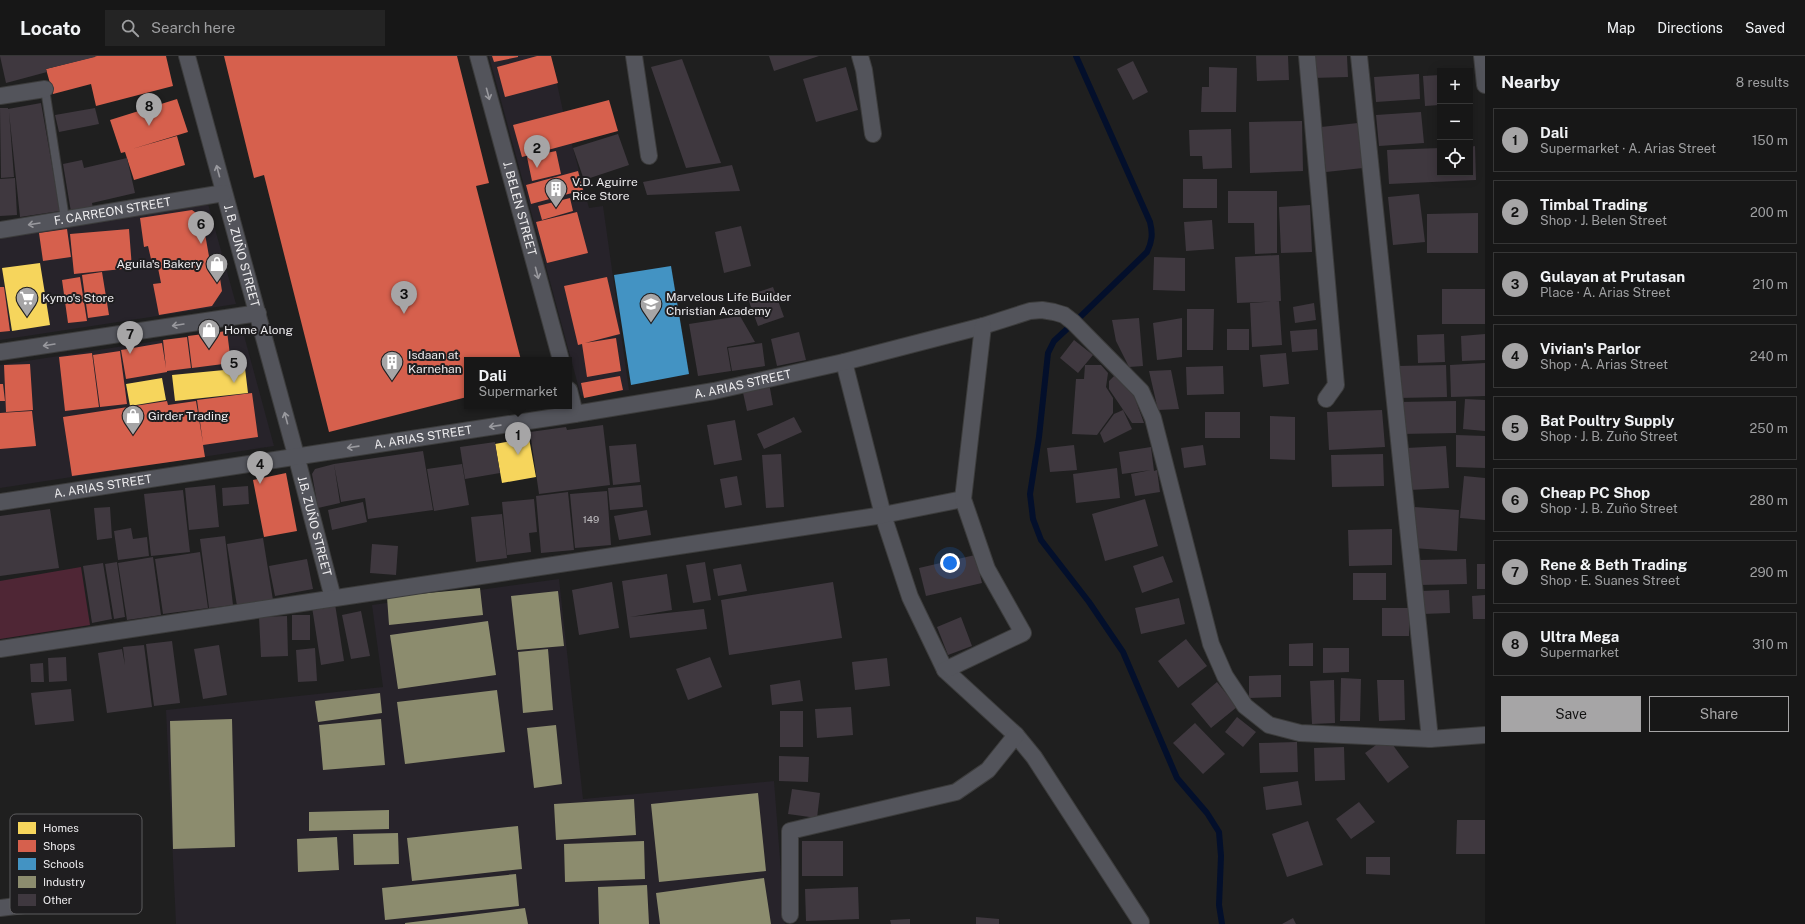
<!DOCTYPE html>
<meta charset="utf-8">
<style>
body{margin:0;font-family:"Public Sans",sans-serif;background:#242424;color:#f1f3f6}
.controls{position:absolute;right:12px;top:12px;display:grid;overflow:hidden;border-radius:0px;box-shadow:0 2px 10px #0003}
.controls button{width:36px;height:36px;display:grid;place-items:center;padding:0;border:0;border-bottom:1px solid #363636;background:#171717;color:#f1f3f6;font:20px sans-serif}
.you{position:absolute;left:950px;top:507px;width:14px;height:14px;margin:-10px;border:3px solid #fff;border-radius:50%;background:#1a73e8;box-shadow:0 0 0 6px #1a73e833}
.badge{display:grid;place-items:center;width:26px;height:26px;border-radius:50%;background:#a6a5a6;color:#111;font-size:13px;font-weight:700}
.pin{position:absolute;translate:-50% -33px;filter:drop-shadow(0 1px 2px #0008)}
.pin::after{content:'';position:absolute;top:21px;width:14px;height:12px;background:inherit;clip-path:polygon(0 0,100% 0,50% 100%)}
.popup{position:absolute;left:464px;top:301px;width:108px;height:52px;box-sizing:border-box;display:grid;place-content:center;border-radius:0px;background:#171717;filter:drop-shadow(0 1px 3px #0005);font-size:13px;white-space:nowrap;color:#9e9fa1}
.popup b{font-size:15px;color:#f1f3f6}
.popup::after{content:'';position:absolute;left:50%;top:100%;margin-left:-8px;border:8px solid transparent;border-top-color:#171717}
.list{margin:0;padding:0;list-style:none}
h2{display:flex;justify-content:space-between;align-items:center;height:52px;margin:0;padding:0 16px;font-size:17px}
h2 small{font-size:13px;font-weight:400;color:#9e9fa1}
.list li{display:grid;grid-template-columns:26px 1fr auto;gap:12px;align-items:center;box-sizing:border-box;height:64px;margin:0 8px 8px;padding:0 8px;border:1px solid #363636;border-radius:0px}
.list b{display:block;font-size:15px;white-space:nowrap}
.list p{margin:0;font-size:13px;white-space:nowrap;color:#9e9fa1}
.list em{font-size:13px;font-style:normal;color:#9e9fa1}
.actions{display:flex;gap:8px;padding:12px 16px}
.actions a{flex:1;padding:9px 0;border:1px solid #a6a5a6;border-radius:0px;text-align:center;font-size:14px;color:#a6a5a6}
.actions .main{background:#a6a5a6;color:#111}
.icon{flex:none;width:22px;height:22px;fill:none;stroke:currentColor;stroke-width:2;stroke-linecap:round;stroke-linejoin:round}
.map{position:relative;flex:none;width:1485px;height:868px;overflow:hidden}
header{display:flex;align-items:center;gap:24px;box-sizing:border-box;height:56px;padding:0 20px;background:#171717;border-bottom:1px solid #363636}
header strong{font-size:19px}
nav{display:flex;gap:22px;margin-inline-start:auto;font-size:14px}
.search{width:280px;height:36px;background:#242424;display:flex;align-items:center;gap:10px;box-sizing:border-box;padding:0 14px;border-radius:0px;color:#9e9fa1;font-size:15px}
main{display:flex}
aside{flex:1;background:#171717}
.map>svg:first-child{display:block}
.built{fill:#27232a}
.green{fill:#4f2635}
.homes{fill:#f6d55c}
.shops{fill:#d6604d}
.schools{fill:#4393c3}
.industry{fill:#8c8c6e}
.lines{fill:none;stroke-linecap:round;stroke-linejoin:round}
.stream{stroke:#030f2b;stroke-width:6}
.building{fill:#3f383f}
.lane-casing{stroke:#3c3c3c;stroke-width:10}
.street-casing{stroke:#3c3c3c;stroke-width:18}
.lane{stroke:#53545b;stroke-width:8}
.street{stroke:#53545b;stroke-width:16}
.oneway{stroke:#99999e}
.labels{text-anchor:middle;stroke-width:4;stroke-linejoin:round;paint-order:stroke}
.number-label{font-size:10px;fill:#c2c0c3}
.poi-label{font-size:12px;fill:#eeedef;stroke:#1f1e20;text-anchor:start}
.street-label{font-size:12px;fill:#eeedef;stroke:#1f1e20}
.key{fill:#1f1e20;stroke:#5d5c5e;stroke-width:1}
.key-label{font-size:11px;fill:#eeedef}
</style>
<header>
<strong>Locato</strong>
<div class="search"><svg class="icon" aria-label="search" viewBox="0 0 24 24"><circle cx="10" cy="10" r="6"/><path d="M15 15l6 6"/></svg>Search here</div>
<nav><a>Map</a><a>Directions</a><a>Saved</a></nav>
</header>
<main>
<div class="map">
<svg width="1485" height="868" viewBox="0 0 1485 868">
<rect width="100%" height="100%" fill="#1f1f1f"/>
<path class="built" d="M489,0H551L563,55L589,152L603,150L629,334L581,340Z
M208,148L236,248L0,284V181Z
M242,272L274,390L0,432V309Z
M559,523L583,743L774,725L785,868H176L166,654L383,631L372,549Z"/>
<path class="green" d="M81,511L90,569L0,583V525Z"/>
<path class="homes" d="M40,207L50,269L12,275L2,212Z
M245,312L248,337L175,345L172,319Z
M162,322L166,344L130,350L126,328Z
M529,382L536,421L502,427L495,388Z"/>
<path class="shops" d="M97,0H166L173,30L96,50L91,28L53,38L46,13Z
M224,0H457L489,127L476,130L521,304H467V341L329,376L264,119L254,122Z
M492,0H518V1L494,6Z
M537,0H551L558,27L505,41L497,11Z
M177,43L188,76L132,93L177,80L185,109L134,124L125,96L121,97L110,64Z
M609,44L618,75L522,101L513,69Z
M556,95L561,118L532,125L527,101Z
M578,115L583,134L531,148L526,129Z
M570,142L573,155L542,164L538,150Z
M192,154L202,161L212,217L219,216L222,235L212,250L159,259L153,228L161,227L156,202L151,203L148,190L144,191L140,162Z
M577,156L588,197L547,207L536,166Z
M67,173L71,201L43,205L39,177Z
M129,173L132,212L74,218L70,178Z
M102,216L109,259L88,262L82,219Z
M80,221L87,265L68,267L62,224Z
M607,221L620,278L585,287L616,282L621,315L587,321L582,288L578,289L564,230Z
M0,231H4L10,275L0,276Z
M227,275L231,307L192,312L188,280Z
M187,281L191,312L167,315V316L126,323L121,294L162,287L166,312L163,284Z
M120,295L127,348L100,351L93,299Z
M92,297L99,351L65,355L59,301Z
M30,308L33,354L6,356L4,309Z
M620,320L623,334L584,342L581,327Z
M0,328H3L5,345H0Z
M252,337L258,381L203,389L205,401L72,420L63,361L167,345L168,349L196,345L203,387L197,344Z
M32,355L36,390L0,393V357Z
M286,417L297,475L264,481L253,424Z"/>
<path class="schools" d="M671,210L689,318L631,329L614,219Z"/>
<path class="industry" d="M480,532L483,559L389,569L387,541Z
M558,535L564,590L517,594L511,540Z
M488,565L496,619L398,633L390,579Z
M548,593L553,654L523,657L518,596Z
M497,634L505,696L405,708L397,646Z
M380,637L382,657L318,666L315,645Z
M232,663L235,791L173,793L170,665Z
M381,663L385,709L323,714L319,669Z
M556,669L562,728L534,732L527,672Z
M758,737L766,815L659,826L651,748Z
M634,743L636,779L556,784L554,748Z
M389,754V773L309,775V756Z
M518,770L522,813L412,825L407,782Z
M398,777L399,808L354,809L353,778Z
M337,781L339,814L298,816L297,783Z
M644,785L645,823L565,826L564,788Z
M516,818L519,850L385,864L382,832Z
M764,822L771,868H660L656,837Z
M647,829L649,868H599L598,831Z
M525,852L528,868H405V867Z"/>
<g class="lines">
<path class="stream" d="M1076,0L1150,166C1153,178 1152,186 1147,196L1081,260
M1068,272L1054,285L1048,297L1039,381L1030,438L1033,463L1041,484L1089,546L1123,596L1177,722L1207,757L1219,776L1221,800L1219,849L1222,868"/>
</g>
<path class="building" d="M0,0H95V1L46,13L47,16L6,27Z
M769,0H819L774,15Z
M1256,0H1288L1289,24L1257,25Z
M1311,0H1347L1348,21L1312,22Z
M682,3L721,107L686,112L651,11Z
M1133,5L1148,36L1133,44L1117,13Z
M846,11L858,54L816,66L803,23Z
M1209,11L1237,12L1236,56H1201L1202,31H1209Z
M1419,18L1420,43L1376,46L1374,21Z
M1440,19V49L1425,50L1423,20Z
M41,47L60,155L20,161L9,56L14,121L1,122L0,52H8V53Z
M95,52L99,68L59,76L55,59Z
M1421,56L1424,87L1379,90L1376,59Z
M1302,65L1303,115L1250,117L1249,66Z
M1358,67L1363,112L1326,116L1321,71Z
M1231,73L1232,112L1203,113L1202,100H1190L1189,74Z
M618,78L629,109L584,124L573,92Z
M1475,90L1476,124L1389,128L1387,94L1440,92V117H1470V91Z
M127,102L135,137L92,147L91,142L93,152L71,156L63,108L82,104L84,112Z
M732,109L740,135L647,139L643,126Z
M15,122L17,159L0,160V123Z
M1183,123H1217V152H1183Z
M1228,135H1277V197L1255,198L1254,167H1228Z
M1419,138L1425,186L1393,189L1388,141Z
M1310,149L1312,196L1281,197L1279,151Z
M1478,157V197H1427V158Z
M1212,164L1214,193L1186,195L1184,166Z
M741,170L751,210L724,217L715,176Z
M1279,199L1281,245L1237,247L1235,201Z
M1154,201L1185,202V235L1153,234Z
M773,231L784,261L758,270L747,240Z
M1442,233H1485V268H1442Z
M1279,245L1282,289L1252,291L1250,247Z
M1314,247L1316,264L1295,267L1293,251Z
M1187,253H1214L1213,294H1187Z
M740,260L755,286L727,291L731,315L698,320L689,268Z
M1139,262L1143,310L1129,311L1116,285L1112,264Z
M1182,262V301L1157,304L1153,267Z
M1227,273H1249V294H1227Z
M1317,273L1318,294L1292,296L1290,275Z
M799,276L806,304L777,310L771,283Z
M1444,278L1445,306L1418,307L1417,279Z
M1485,278V304L1462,305L1461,280Z
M1074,284L1093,299L1078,317L1060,302Z
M762,287L765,310L732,315L728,292Z
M1286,297L1289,328L1263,331L1260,299Z
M1485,307V340L1451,341L1450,309Z
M1085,309H1101L1108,317L1106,331L1113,342V357L1097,379L1072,378L1076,323H1084Z
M1446,309L1447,341L1398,342L1397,310Z
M1223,310L1224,338L1187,339L1186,311Z
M1171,314L1179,353L1158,354L1149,315Z
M1115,319L1134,340L1144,367H1132L1109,333V325Z
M769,327L773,349L747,355L742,332Z
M1465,343L1485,344V375L1463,373Z
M1456,345V377L1400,378L1399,346Z
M1123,354L1132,373L1104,387L1100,377L1114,358Z
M1382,354L1385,391L1329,394L1327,356Z
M1205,356H1240V382H1205Z
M1270,360L1295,361V404L1270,403Z
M794,361L802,376L764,393L757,378Z
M735,364L742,404L714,409L707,369Z
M603,369L610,429L539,438L530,376L566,371L567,374Z
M1456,379L1485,380V412L1456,411Z
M495,386L500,417L465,423L460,391Z
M636,388L640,426L613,429L609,390Z
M1074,389L1077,414L1050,416L1047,392Z
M1203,389L1206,409L1184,412L1181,392Z
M1446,390L1449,432L1409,434L1406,392Z
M1151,391L1154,415L1157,414L1160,436L1135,440L1131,418L1151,414L1122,418L1119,396Z
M423,395L433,454L368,463L365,442L341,446L334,408Z
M781,398L784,451L766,452L762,399Z
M1383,398L1384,430L1332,431L1331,399Z
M334,408L340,447L318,452L312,418L315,413Z
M462,408L469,449L434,455L427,413Z
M1117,412L1120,442L1076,447L1073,418Z
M737,420L742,449L725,452L720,423Z
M1464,420L1485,422V464L1460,462Z
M215,429L219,471L189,474L185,432Z
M641,429L643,451L610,454L608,432Z
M248,430L249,448L223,450L222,432Z
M183,434L190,496L151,500L144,438Z
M607,435L611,489L575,492L570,438Z
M568,436L574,494L541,497L536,440Z
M534,443L537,476L529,477L531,496L507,499L502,446Z
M1145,443L1158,490L1105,505L1092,458Z
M363,446L367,466L332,474L328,454Z
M110,451L112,482L97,484L94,452Z
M1414,451L1459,454L1457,495L1412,492Z
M50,453L59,512L0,520V460Z
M647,454L651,479L619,484L614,460Z
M502,458L507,502L476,506L471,461Z
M131,472L133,483L147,481L149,500L118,504L114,475Z
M1392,473V509L1349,510L1348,474Z
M225,480L233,549L209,552L200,483Z
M263,482L273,544L237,550L227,488Z
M372,488L398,490L396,519L370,517Z
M200,496L208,552L163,558L155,503Z
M975,499L982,527L926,540L919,512Z
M1163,500L1173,526L1142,537L1133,510Z
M153,501L161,559L127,564L118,507Z
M307,503L313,533L275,540L269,510Z
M1466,503L1467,528L1419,529V504Z
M117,506L125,561L114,563L105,508Z
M705,506L711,544L693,547L686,509Z
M103,507L112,563L92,567L83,510Z
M741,508L747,535L718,540L713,513Z
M1477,508H1485V533H1477Z
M1353,517H1386V544H1353Z
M667,518L672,554L630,561L704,553L707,573L630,582L622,525Z
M612,526L619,572L579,579L572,534Z
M833,526L842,582L729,599L721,544Z
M1449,534L1450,557L1422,558L1421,535Z
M1485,539V563H1473L1472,540Z
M1179,542L1185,568L1141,578L1135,552Z
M335,548L344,605L321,609L312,551Z
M1382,552H1409V580H1382Z
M361,555L370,600L351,603L342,559Z
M292,559H310V584H292Z
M287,560L288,600L261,601L259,561Z
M961,561L972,590L948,599L937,571Z
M1186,583L1207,610L1178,632L1158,605Z
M172,585L180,647L154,650L146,588Z
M1313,587V610H1289V588Z
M144,589L152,651L107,657L98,597L122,593L125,609L123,591Z
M219,589L227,639L203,643L194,593Z
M315,592L317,625L298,626L296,594Z
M1323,592H1349V616L1323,617Z
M66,601L67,625L49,626L48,602Z
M710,601L722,631L688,644L676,613Z
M887,602L890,630L855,634L852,606Z
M43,607L44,626H31L30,608Z
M1281,619V641L1249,642V620Z
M1341,622L1361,623L1360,665H1340Z
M800,624L803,645L772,649L770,629Z
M1334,624L1335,667L1312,668L1310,625Z
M1377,624H1404L1405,664L1379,665Z
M1217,626L1237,651L1211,672L1191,648Z
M71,633L74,665L35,669L31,637Z
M851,651L853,679L817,682L815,653Z
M780,655H803V691H780Z
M1237,661L1256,676L1243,691L1225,676Z
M1195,667L1225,698L1203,718L1173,687Z
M1387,681L1409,711L1388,727L1365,697Z
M1297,686L1298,716L1260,717L1259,687Z
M1344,691L1345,724L1315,725L1314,692Z
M779,700L809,701L808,726L779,725Z
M1298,725L1302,749L1266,754L1263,731Z
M792,733L820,737L817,762L788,758Z
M1359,746L1375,766L1351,783L1336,763Z
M1457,764H1485V798H1456Z
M1308,765L1323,809L1287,821L1272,778Z
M802,785H843V820H802Z
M1366,801H1390V819L1366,818Z
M858,831L859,863L806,865L805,833Z
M976,861L999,863V868H976Z
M1293,862L1296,868H1282Z
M910,863V868H891L890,864Z"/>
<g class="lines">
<g class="lane-casing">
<path id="lane" d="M45,33L65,163"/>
</g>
<g class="street-casing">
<g id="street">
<path id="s1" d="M187,0L296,399L333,542"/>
<path id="s2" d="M478,0L561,304"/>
<path d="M634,0L649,100"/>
<path d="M860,0L864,14L873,78"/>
<path d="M1307,0L1336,329L1326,343"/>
<path d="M1359,0L1430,683"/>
<path d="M1482,0L1485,29"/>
<path d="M0,40L45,33"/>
<path id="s3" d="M0,174L224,137"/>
<path d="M0,296L258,257"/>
<path d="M844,306L883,459L910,541L945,614L1016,679L1034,701L1141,866"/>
<path d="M569,334L575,358"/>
<path id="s4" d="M0,446L575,358L714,335L844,306L983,270L1030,255L1042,254L1054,256L1064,259L1073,266L1141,335L1153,362L1211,588L1225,620L1245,650L1269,669L1300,677L1430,683L1485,679"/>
<path d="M0,593L883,459L963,443"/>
<path d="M945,614L1023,577L987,513L963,443L983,270"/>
<path d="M0,852L40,847"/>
<path d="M790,859V775L956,736L988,714L1016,679"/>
</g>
</g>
<use href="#lane" class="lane"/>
<use href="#street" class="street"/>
</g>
<defs><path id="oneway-shaft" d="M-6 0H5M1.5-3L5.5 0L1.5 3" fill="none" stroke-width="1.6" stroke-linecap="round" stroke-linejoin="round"/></defs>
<g class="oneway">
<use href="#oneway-shaft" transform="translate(488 38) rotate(75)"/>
<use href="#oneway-shaft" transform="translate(218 115) rotate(-105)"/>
<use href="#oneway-shaft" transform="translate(34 168) rotate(171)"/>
<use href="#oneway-shaft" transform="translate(537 217) rotate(75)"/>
<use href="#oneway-shaft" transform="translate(178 269) rotate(171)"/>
<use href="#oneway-shaft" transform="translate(49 289) rotate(171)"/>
<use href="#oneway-shaft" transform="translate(286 362) rotate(-105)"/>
<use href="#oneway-shaft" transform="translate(495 370) rotate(172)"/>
<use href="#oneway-shaft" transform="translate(353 391) rotate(172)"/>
</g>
<defs>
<g id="building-pin" transform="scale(1.15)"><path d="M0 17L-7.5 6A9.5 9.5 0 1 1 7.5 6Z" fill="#a6a5a6" stroke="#1f1e20"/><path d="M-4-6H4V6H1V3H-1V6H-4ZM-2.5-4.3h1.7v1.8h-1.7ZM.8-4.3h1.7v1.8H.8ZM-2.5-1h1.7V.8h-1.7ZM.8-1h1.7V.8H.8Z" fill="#fff"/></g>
<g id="shop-pin" transform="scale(1.15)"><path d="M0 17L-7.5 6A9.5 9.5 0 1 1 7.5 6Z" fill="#a6a5a6" stroke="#1f1e20"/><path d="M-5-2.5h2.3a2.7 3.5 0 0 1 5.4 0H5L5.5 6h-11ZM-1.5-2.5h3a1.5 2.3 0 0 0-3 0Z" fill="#fff"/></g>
<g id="supermarket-pin" transform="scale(1.15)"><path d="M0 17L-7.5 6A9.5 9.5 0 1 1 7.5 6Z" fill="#a6a5a6" stroke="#1f1e20"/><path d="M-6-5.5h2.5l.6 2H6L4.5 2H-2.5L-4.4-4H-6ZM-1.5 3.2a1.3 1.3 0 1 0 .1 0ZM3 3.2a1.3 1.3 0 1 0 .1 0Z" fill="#fff"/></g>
<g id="school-pin" transform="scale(1.15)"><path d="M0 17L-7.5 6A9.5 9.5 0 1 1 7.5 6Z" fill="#a6a5a6" stroke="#1f1e20"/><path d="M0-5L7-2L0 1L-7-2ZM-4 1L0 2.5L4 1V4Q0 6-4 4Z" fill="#fff"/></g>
</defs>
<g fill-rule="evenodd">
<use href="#building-pin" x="556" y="133"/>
<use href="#shop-pin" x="217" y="208"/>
<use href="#supermarket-pin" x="27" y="242"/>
<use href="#school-pin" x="651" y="248"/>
<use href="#shop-pin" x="209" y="274"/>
<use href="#building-pin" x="392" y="306"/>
<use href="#shop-pin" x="133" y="360"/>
</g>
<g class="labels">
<g class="number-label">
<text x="591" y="467">149</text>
</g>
<g class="poi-label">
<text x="572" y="130">V.D. Aguirre<tspan x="572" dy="14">Rice Store</tspan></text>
<text x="202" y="212" text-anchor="end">Aguila's Bakery</text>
<text x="666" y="245">Marvelous Life Builder<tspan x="666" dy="14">Christian Academy</tspan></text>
<text x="42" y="246">Kymo's Store</text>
<text x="224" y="278">Home Along</text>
<text x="408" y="303">Isdaan at<tspan x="408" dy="14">Karnehan</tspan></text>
<text x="148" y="364">Girder Trading</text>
</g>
<g class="street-label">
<text dy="4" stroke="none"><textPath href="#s2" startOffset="158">J. BELEN STREET</textPath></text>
<text dy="4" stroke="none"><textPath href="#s3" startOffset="114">F. CARREON STREET</textPath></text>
<text dy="4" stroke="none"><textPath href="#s1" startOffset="207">J. B. ZUÑO STREET</textPath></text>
<text dy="4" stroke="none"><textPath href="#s4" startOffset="752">A. ARIAS STREET</textPath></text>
<text dy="4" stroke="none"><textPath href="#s4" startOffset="428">A. ARIAS STREET</textPath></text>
<text dy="4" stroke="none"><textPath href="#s4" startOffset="104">A. ARIAS STREET</textPath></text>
<text dy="4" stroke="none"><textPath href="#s1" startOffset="487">J.B. ZUÑO STREET</textPath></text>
</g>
</g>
<rect x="10" y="758" width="132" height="100" rx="6" class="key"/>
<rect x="18" y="766" width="18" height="12" fill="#f6d55c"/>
<rect x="18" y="784" width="18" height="12" fill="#d6604d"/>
<rect x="18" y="802" width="18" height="12" fill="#4393c3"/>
<rect x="18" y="820" width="18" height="12" fill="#8c8c6e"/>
<rect x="18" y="838" width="18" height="12" fill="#3f383f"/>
<g class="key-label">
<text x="43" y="776">Homes</text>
<text x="43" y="794">Shops</text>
<text x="43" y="812">Schools</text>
<text x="43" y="830">Industry</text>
<text x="43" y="848">Other</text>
</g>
</svg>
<div class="controls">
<button>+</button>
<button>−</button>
<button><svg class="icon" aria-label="locate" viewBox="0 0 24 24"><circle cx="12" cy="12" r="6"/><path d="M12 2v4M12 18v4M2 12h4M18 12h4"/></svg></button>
</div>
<div class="you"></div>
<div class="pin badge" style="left:518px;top:399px">1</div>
<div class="popup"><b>Dali</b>Supermarket</div>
<div class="pin badge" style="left:537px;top:112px">2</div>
<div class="pin badge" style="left:404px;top:258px">3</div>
<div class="pin badge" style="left:260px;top:428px">4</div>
<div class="pin badge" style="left:234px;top:327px">5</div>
<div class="pin badge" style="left:201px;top:188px">6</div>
<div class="pin badge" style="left:130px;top:298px">7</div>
<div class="pin badge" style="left:149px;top:70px">8</div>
</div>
<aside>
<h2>Nearby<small>8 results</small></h2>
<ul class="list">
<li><span class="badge">1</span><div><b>Dali</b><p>Supermarket · A. Arias Street</p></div><em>150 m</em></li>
<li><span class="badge">2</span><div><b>Timbal Trading</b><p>Shop · J. Belen Street</p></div><em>200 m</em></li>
<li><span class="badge">3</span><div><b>Gulayan at Prutasan</b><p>Place · A. Arias Street</p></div><em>210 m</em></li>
<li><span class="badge">4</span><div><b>Vivian's Parlor</b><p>Shop · A. Arias Street</p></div><em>240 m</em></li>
<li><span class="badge">5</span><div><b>Bat Poultry Supply</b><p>Shop · J. B. Zuño Street</p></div><em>250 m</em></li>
<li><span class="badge">6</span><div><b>Cheap PC Shop</b><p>Shop · J. B. Zuño Street</p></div><em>280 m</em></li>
<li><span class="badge">7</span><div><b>Rene &amp; Beth Trading</b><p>Shop · E. Suanes Street</p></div><em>290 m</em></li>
<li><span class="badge">8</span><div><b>Ultra Mega</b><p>Supermarket</p></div><em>310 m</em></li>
</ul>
<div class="actions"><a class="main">Save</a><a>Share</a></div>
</aside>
</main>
